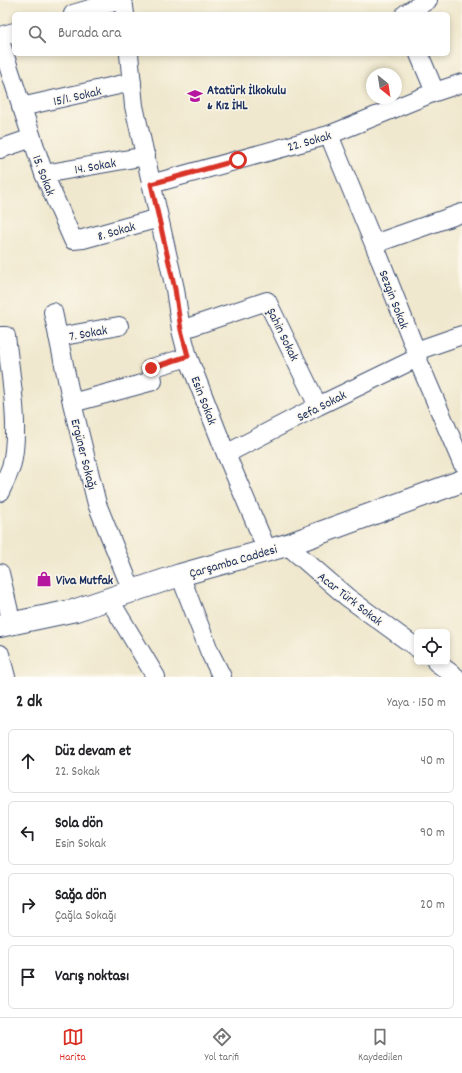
<!DOCTYPE html>
<html lang="tr">
<meta charset="utf-8">
<style>
body{margin:0;font-family:Dekko,sans-serif;background:#f6f6f6;color:#202124}
.controls{position:absolute;right:12px;bottom:12px;display:grid;overflow:hidden;border-radius:6px;box-shadow:0 2px 6px #0003}
.controls button{width:36px;height:36px;display:grid;place-items:center;padding:0;border:0;border-bottom:1px solid #e0e0e0;background:#fff;color:#202124;font:20px sans-serif}
.compass{position:absolute;left:366px;top:68px;width:36px;height:36px;border-radius:50%;background:#fff;box-shadow:0 2px 6px #0003;rotate:150deg}
.stop{position:absolute;width:12px;height:12px;margin:-9px;border:3px solid #d93025;border-radius:50%;background:#fff}
.stop.end{background:#d93025;border-color:#fff;box-shadow:0 1px 4px #0008}
.list{margin:0;padding:0;list-style:none}
h2{display:flex;justify-content:space-between;align-items:center;height:52px;margin:0;padding:0 16px;font-size:17px}
h2 small{font-size:13px;font-weight:400;color:#757577}
.list li{display:grid;grid-template-columns:26px 1fr auto;gap:12px;align-items:center;box-sizing:border-box;height:64px;margin:0 8px 8px;padding:0 8px;border:1px solid #e0e0e0;border-radius:6px}
.list b{display:block;font-size:15px;white-space:nowrap}
.list p{margin:0;font-size:13px;white-space:nowrap;color:#757577}
.list em{font-size:13px;font-style:normal;color:#757577}
.icon{flex:none;width:22px;height:22px;fill:none;stroke:currentColor;stroke-width:2;stroke-linecap:round;stroke-linejoin:round}
.map{position:relative;flex:none;width:462px;height:677px;overflow:hidden}
.search{position:absolute;background:#fff;box-shadow:0 2px 6px #0003;left:12px;right:12px;top:12px;height:44px;display:flex;align-items:center;gap:10px;box-sizing:border-box;padding:0 14px;border-radius:6px;color:#757577;font-size:15px}
.sheet{height:340px;background:#fff}
nav{display:flex;justify-content:space-around;align-items:center;box-sizing:border-box;height:56px;border-top:1px solid #e0e0e0;background:#fff;font-size:11px;color:#757577}
nav a{display:grid;justify-items:center;gap:2px}
nav .on{color:#d93025}
.map>svg:first-child{display:block}
.lines{fill:none;stroke-linecap:round;stroke-linejoin:round}
.minor-casing{stroke:#3b4b6f;stroke-width:20}
.major-casing{stroke:#3b4b6f;stroke-width:24}
.minor{stroke:#fff;stroke-width:18}
.major{stroke:#fff;stroke-width:22}
.route{stroke:#d93025;stroke-width:5}
.labels{text-anchor:middle;stroke-width:3;stroke-linejoin:round;paint-order:stroke}
.poi-label{font-size:13px;font-weight:bold;fill:#1b2f5e;stroke:#fbf7ec;text-anchor:start}
.street-label{font-size:13px;fill:#1b2f5e;stroke:#fbf7ec}
</style>
<div class="map">
<svg width="462" height="677" viewBox="0 0 462 677">
<rect width="100%" height="100%" fill="#fbf7ec"/>
<filter id="ink" filterUnits="userSpaceOnUse"><feTurbulence type="fractalNoise" baseFrequency=".025" numOctaves="2"/><feDisplacementMap in="SourceGraphic" scale="8" xChannelSelector="R" yChannelSelector="G"/><feConvolveMatrix kernelMatrix="1 2 1 2 8 2 1 2 1" color-interpolation-filters="sRGB"/></filter>
<filter id="wash" filterUnits="userSpaceOnUse"><feTurbulence type="fractalNoise" baseFrequency=".012" numOctaves="4" result="noise"/><feDisplacementMap in="SourceGraphic" scale="16" xChannelSelector="R" yChannelSelector="G"/><feGaussianBlur stdDeviation="0.9" result="paint"/><feColorMatrix in="noise" values="0 0 0 0 0 0 0 0 0 0 0 0 0 0 0 0 0 1.4 0 .05"/><feComposite in="paint" operator="in"/></filter>
<g filter="url(#wash)">
<rect width="100%" height="100%" fill="#f0e8ce"/>
</g>
<g filter="url(#ink)">
<g class="lines">
<g class="minor-casing">
<path id="minor" d="M123,0L125,14
M73,14L120,0
M405,14L428,0
M0,36L14,32
M0,41L44,174L73,240L83,239L159,218
M129,54L134,106L175,289L181,330L188,357L226,454L267,550
M419,54L435,92
M21,107L132,82
M329,135L374,244L416,351L417,358L462,463
M0,149L32,138
M44,174L146,156
M151,184L329,135L435,92L462,83
M374,244L462,213
M53,312L72,403L97,504L132,591
M181,330L267,301L318,406
M0,336H6C10,373 21,430 11,467C8,475 4,484 0,492
M58,337L119,326
M416,351L462,335
M72,403L153,381L151,368L188,357
M226,454L318,406L417,358
M287,545L347,597L417,648
M0,573L12,624
M180,575L210,653L222,677
M109,599L156,677
M0,654L6,677
M436,662L456,677"/>
</g>
<g class="major-casing">
<path id="major" d="M0,626L76,610L180,575L287,545L462,481"/>
</g>
<use href="#minor" class="minor"/>
<use href="#major" class="major"/>
</g>
</g>
<g class="lines" filter="url(#ink)">
<path class="route" d="M151,368L188,356L181,330L175,289L151,184L238,160"/>
</g>
<defs>
<g id="school-bare" transform="scale(1.2)"><path d="M0-5L7-2L0 1L-7-2ZM-4 1L0 2.5L4 1V4Q0 6-4 4Z" fill="#b5179e" stroke="#fbf7ec" stroke-width="2.5" paint-order="stroke"/></g>
<g id="shop-bare" transform="scale(1.2)"><path d="M-5-2.5h2.3a2.7 3.5 0 0 1 5.4 0H5L5.5 6h-11ZM-1.5-2.5h3a1.5 2.3 0 0 0-3 0Z" fill="#b5179e" stroke="#fbf7ec" stroke-width="2.5" paint-order="stroke"/></g>
</defs>
<g fill-rule="evenodd">
<use href="#school-bare" x="195" y="96"/>
<use href="#shop-bare" x="44" y="579"/>
</g>
<g class="labels">
<g class="poi-label">
<text x="207" y="94">Atatürk İlkokulu<tspan x="207" dy="15">&amp; Kız İHL</tspan></text>
<text x="56" y="584">Viva Mutfak</text>
</g>
<g class="street-label">
<text transform="translate(77 95) rotate(-13)" y="5">15/1. Sokak</text>
<text transform="translate(309 140) rotate(-16)" y="5">22. Sokak</text>
<text transform="translate(95 165) rotate(-10)" y="5">14. Sokak</text>
<text transform="translate(45 175) rotate(69)" y="5">15. Sokak</text>
<text transform="translate(116 230) rotate(-16)" y="5">8. Sokak</text>
<text transform="translate(395 299) rotate(69)" y="5">Sezgin Sokak</text>
<text transform="translate(88 332) rotate(-10)" y="5">7. Sokak</text>
<text transform="translate(284 334) rotate(64)" y="5">Şahin Sokak</text>
<text transform="translate(205 400) rotate(69)" y="5">Esin Sokak</text>
<text transform="translate(321 405) rotate(-27)" y="5">Sefa Sokak</text>
<text transform="translate(85 454) rotate(76)" y="5">Ergüner Sokağı</text>
<text transform="translate(233 560) rotate(-16)" y="5">Çarşamba Caddesi</text>
<text transform="translate(351 598) rotate(38)" y="5">Acar Türk Sokak</text>
</g>
</g>
</svg>
<div class="controls">
<button><svg class="icon" aria-label="locate" viewBox="0 0 24 24"><circle cx="12" cy="12" r="6"/><path d="M12 2v4M12 18v4M2 12h4M18 12h4"/></svg></button>
</div>
<svg class="compass" viewBox="-18 -18 36 36"><path d="M0-13l5 13h-10z" fill="#e53935"/><path d="M0 13l5-13h-10z" fill="#757577"/></svg>
<div class="stop" style="left:238px;top:160px"></div>
<div class="stop end" style="left:151px;top:368px"></div>
<div class="search"><svg class="icon" aria-label="search" viewBox="0 0 24 24"><circle cx="10" cy="10" r="6"/><path d="M15 15l6 6"/></svg>Burada ara</div>
</div>
<section class="sheet">
<h2>2 dk<small>Yaya · 150 m</small></h2>
<ul class="list">
<li><svg class="icon" aria-label="ahead" viewBox="0 0 24 24"><path d="M12 20V5M6 11l6-6 6 6"/></svg><div><b>Düz devam et</b><p>22. Sokak</p></div><em>40 m</em></li>
<li><svg class="icon" aria-label="left" viewBox="0 0 24 24"><path d="M17 20v-9H6M10 6l-5 5 5 5"/></svg><div><b>Sola dön</b><p>Esin Sokak</p></div><em>90 m</em></li>
<li><svg class="icon" aria-label="right" viewBox="0 0 24 24"><path d="M7 20v-9h11M14 6l5 5-5 5"/></svg><div><b>Sağa dön</b><p>Çağla Sokağı</p></div><em>20 m</em></li>
<li><svg class="icon" aria-label="arrive" viewBox="0 0 24 24"><path d="M6 21V4h12l-3 4 3 4H6"/></svg><div><b>Varış noktası</b></div></li>
</ul>
</section>
<nav>
<a class="on"><svg class="icon" aria-label="map" viewBox="0 0 24 24"><path d="M3 6l6-2 6 2 6-2v14l-6 2-6-2-6 2zM9 4v14M15 6v14"/></svg>Harita</a>
<a><svg class="icon" aria-label="directions" viewBox="0 0 24 24"><path d="M12 3l9 9-9 9-9-9zM9 14v-3h6M13 9l2 2-2 2"/></svg>Yol tarifi</a>
<a><svg class="icon" aria-label="saved" viewBox="0 0 24 24"><path d="M7 4h10v16l-5-4-5 4z"/></svg>Kaydedilen</a>
</nav>
